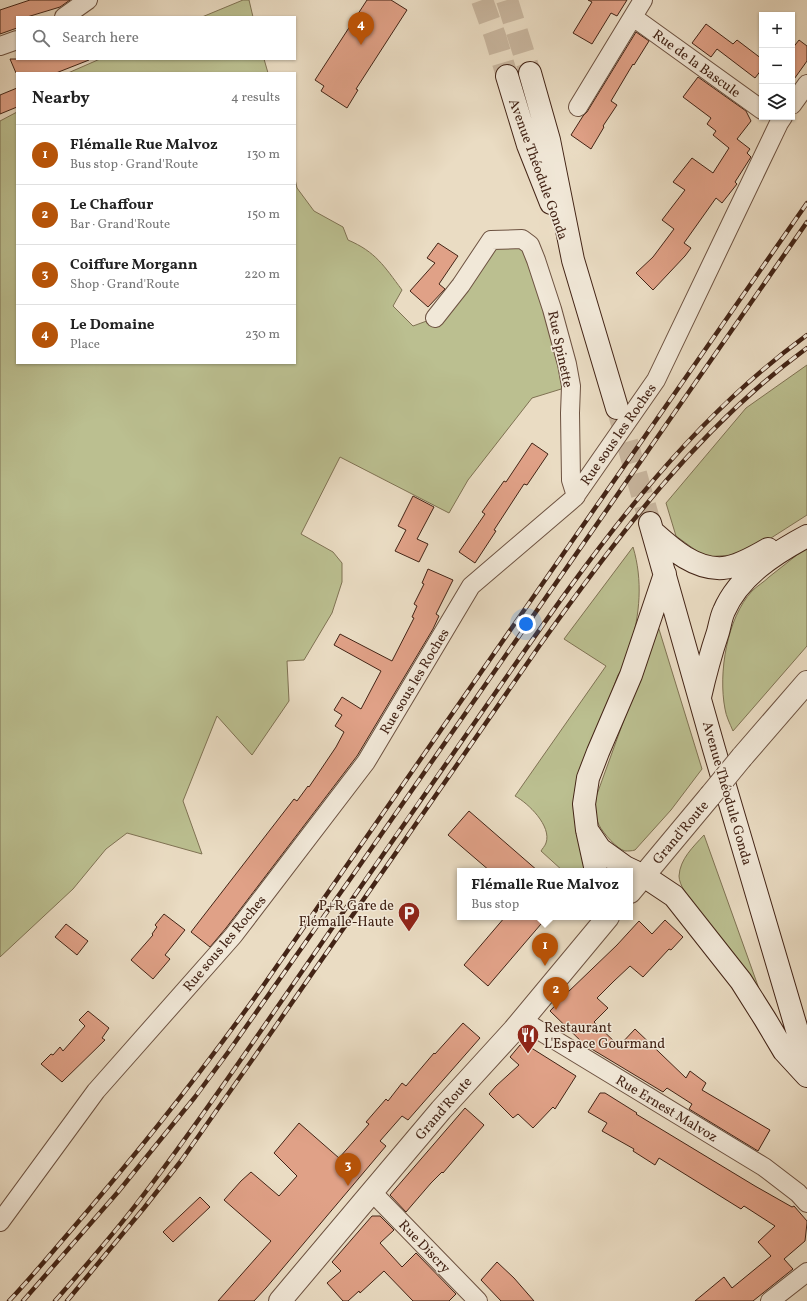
<!DOCTYPE html>
<meta charset="utf-8">
<style>
body{margin:0;font-family:Vollkorn,serif;background:#f6f6f6;color:#222}
.controls{position:absolute;right:12px;top:12px;display:grid;overflow:hidden;border-radius:0px;box-shadow:0 1px 3px #0004}
.controls button{width:36px;height:36px;display:grid;place-items:center;padding:0;border:0;border-bottom:1px solid #e0e0e0;background:#fff;color:#222;font:20px sans-serif}
.you{position:absolute;left:526px;top:624px;width:14px;height:14px;margin:-10px;border:3px solid #fff;border-radius:50%;background:#1a73e8;box-shadow:0 0 0 6px #1a73e833}
.badge{display:grid;place-items:center;width:26px;height:26px;border-radius:50%;background:#b45309;color:#fff;font-size:13px;font-weight:700}
.pin{position:absolute;translate:-50% -33px;filter:drop-shadow(0 1px 2px #0008)}
.pin::after{content:'';position:absolute;top:21px;width:14px;height:12px;background:inherit;clip-path:polygon(0 0,100% 0,50% 100%)}
.popup{position:absolute;left:457px;top:868px;width:176px;height:52px;box-sizing:border-box;display:grid;place-content:center;border-radius:0px;background:#fff;filter:drop-shadow(0 1px 3px #0005);font-size:13px;white-space:nowrap;color:#767676}
.popup b{font-size:15px;color:#222}
.popup::after{content:'';position:absolute;left:50%;top:100%;margin-left:-8px;border:8px solid transparent;border-top-color:#fff}
.list{margin:0;padding:0;list-style:none}
h2{display:flex;justify-content:space-between;align-items:center;height:52px;margin:0;padding:0 16px;font-size:17px}
h2 small{font-size:13px;font-weight:400;color:#767676}
.list li{display:grid;grid-template-columns:26px 1fr auto;gap:12px;align-items:center;box-sizing:border-box;height:60px;padding:0 16px;border-top:1px solid #e0e0e0}
.list b{display:block;font-size:15px;white-space:nowrap}
.list p{margin:0;font-size:13px;white-space:nowrap;color:#767676}
.list em{font-size:13px;font-style:normal;color:#767676}
.icon{flex:none;width:22px;height:22px;fill:none;stroke:currentColor;stroke-width:2;stroke-linecap:round;stroke-linejoin:round}
.map{position:relative;flex:none;width:807px;height:1301px;overflow:hidden}
.search{position:absolute;background:#fff;box-shadow:0 1px 3px #0004;left:16px;top:16px;width:280px;height:44px;display:flex;align-items:center;gap:10px;box-sizing:border-box;padding:0 14px;border-radius:0px;color:#767676;font-size:15px}
.panel{position:absolute;background:#fff;box-shadow:0 1px 3px #0004;left:16px;top:72px;width:280px;height:292px;border-radius:0px}
.map>svg:first-child{display:block}
.green{fill:#bbbf90;stroke:#7f7253}
.building{fill:#e0a187;stroke:#432416}
.lines{fill:none;stroke-linecap:round;stroke-linejoin:round}
.secondary-tunnel{stroke:#c9b7a0;stroke-width:22;stroke-dasharray:22 11;stroke-linecap:butt}
.minor-casing{stroke:#6d5241;stroke-width:20}
.tertiary-casing{stroke:#6d5241;stroke-width:24}
.secondary-casing{stroke:#432416;stroke-width:24}
.minor{stroke:#f1e8d8;stroke-width:18}
.tertiary{stroke:#f1e8d8;stroke-width:22}
.secondary{stroke:#f1e8d8;stroke-width:22}
.rail-casing{stroke:#432416;stroke-width:4.5}
.rail{stroke:#f1e8d8;stroke-width:3;stroke-dasharray:9;stroke-linecap:butt}
.tertiary-bridge-casing{stroke:#6d5241;stroke-width:24;stroke-linecap:butt}
.tertiary-bridge{stroke:#f1e8d8;stroke-width:22}
.labels{text-anchor:middle;stroke-width:3;stroke-linejoin:round;paint-order:stroke}
.street-label{font-size:14px;fill:#432416;stroke:#f1e8d8}
.poi-label{font-size:14px;fill:#432416;stroke:#f1e8d8;text-anchor:end}
</style>
<div class="map">
<svg width="807" height="1301" viewBox="0 0 807 1301">
<rect width="100%" height="100%" fill="#eadcc3"/>
<filter id="stains"><feTurbulence type="fractalNoise" baseFrequency=".005" numOctaves="4"/><feColorMatrix values="0 0 0 0 .2 0 0 0 0 .09 0 0 0 0 .02 0 0 0 .5 -.17"/></filter>
<radialGradient id="worn" r=".72"><stop offset=".6" stop-color="#630" stop-opacity="0"/><stop offset="1" stop-color="#630" stop-opacity=".3"/></radialGradient>
<path class="green" d="M243,0H249L253,17H202Z
M100,59H264L268,73H68Z
M17,112V363H295V179L297,188L314,211L343,227L348,240C376,252 384,266 402,290L393,306L413,326L435,318L491,240L522,239L571,386L532,398L468,480L449,513L340,457L301,534L333,552L342,563V582L332,613L304,660L287,661L289,701L252,755L217,716L183,801L202,854L127,833L106,849L73,889L0,957V121Z
M807,365V515L746,554L705,557L676,536L666,503L746,408Z
M633,547C643,580 640,615 630,647C627,658 625,666 618,675L577,786L589,871H563L541,851C542,849 545,846 546,843C552,826 528,803 515,796L606,666L564,639Z
M807,547V646L733,731C730,724 726,716 725,709C718,673 727,618 752,591C757,586 764,582 769,577C782,567 794,557 807,547Z
M658,626L702,769L671,810L635,850C632,851 628,851 625,851C617,849 603,833 599,825C595,817 595,806 596,797Z
M704,835L763,1000C753,982 742,965 729,948C718,933 679,894 679,876C680,859 693,847 704,835Z"/>
<path class="building" d="M30,0H70L60,7L27,17H17V28L0,34V10Z
M367,0H391L407,10L356,89L358,90L347,108L321,91L324,86L315,80Z
M588,0H627L617,16L611,13L592,44L573,33L592,2Z
M706,24L733,44L737,40L762,59V69L755,78L717,49L711,57L692,43Z
M636,32L649,41L634,65L633,64L611,101L617,105L603,126L604,127L591,149L571,135L583,116L587,112Z
M799,40L807,46V61L792,82V49Z
M10,59H89V60L56,73H16Z
M698,77L746,111L751,121L737,139L750,149L747,153L751,157L735,182L737,184L722,203L716,198L684,243L691,248L685,256L653,290L636,273L653,257L674,229L662,220L685,190L673,182L692,158L713,173L729,148L713,135L716,131L707,124L711,118L683,97Z
M17,88V107L0,114V95Z
M438,243L458,256L439,284L445,289L428,307L410,291L435,263L427,258Z
M532,443L548,454L527,485L524,484L494,530L496,531L475,563L459,552L485,514L482,512L504,481L506,482Z
M413,496L434,507L417,539L428,544L419,562L395,551L406,530L398,526Z
M428,569L453,580L436,614L439,616L433,629L357,756L226,928L210,947L191,932L294,799L297,801L308,786L309,787L336,747L344,732L335,726L342,715L334,710L342,697L361,709L381,671L334,645L340,634L392,661L414,618L412,617L417,606L414,604L424,584L422,583Z
M469,811L538,871H490L448,835Z
M164,914L185,930L165,955L170,959L153,979L131,960L153,935L152,934L157,927L155,925Z
M505,917H547L488,986L464,965Z
M665,920L683,937L671,950L669,949L643,977L630,966L614,981L597,998L608,1008L594,1022L619,1046L635,1029L686,1078L690,1071L706,1083L702,1090L770,1130L758,1151L689,1109L692,1104L667,1088L663,1092L585,1045L550,1011L567,993L617,945L639,921L652,934Z
M66,924L88,941L77,955L55,937Z
M88,1011L109,1028L102,1038L105,1040L62,1082L41,1064L51,1054L53,1055L60,1047L63,1051L85,1026L79,1020Z
M463,1023L480,1038L408,1120L402,1116L380,1141L386,1146L266,1288L254,1301H218L271,1241L224,1200L241,1181L251,1172L279,1196L297,1176L274,1153L299,1123L339,1158L369,1124L366,1122L386,1099L388,1101L402,1083L406,1086L434,1053L435,1054Z
M525,1044L576,1076L555,1109L553,1107L533,1128L518,1114L513,1118L489,1094L496,1086L519,1065L510,1057L520,1045Z
M600,1093H605L637,1113L636,1114L755,1186L792,1207L794,1206L807,1221V1223L805,1241L784,1259L793,1269L753,1301H695L724,1277L732,1288L771,1256L758,1242L775,1226L744,1206L741,1209L659,1158L655,1165L633,1151L634,1149L602,1131L607,1123L588,1112Z
M465,1108L484,1125L443,1173L442,1172L431,1183L406,1212L390,1195Z
M200,1197L210,1207L173,1242L163,1232Z
M372,1216H380L394,1230L380,1243L402,1267L416,1253L456,1294L449,1301H413L384,1271L360,1293L359,1291L348,1301H343L327,1283L341,1271L332,1262Z
M497,1262L514,1278L534,1301H501L481,1280Z"/>
<g class="lines">
<path class="secondary-tunnel" d="M482,0L495,36L507,76
M507,0L530,73
M618,410L650,523"/>
<g class="minor-casing">
<path id="minor" d="M64,17L88,0
M633,17L762,110
M0,46L17,40
M792,105L807,84
M578,107L643,0
M435,318L461,285L491,240L522,239L530,245L536,260L552,309L567,364L571,386L570,413L571,480L576,496
M522,1020L764,1167L798,1193L807,1203
M372,1192L478,1301
M0,1222L96,1091L233,936L366,762L471,586L574,498L656,380L779,123L783,117
M770,1301L807,1272"/>
</g>
<g class="tertiary-casing">
<path id="tertiary" d="M742,757L807,682
M630,892L710,796
M280,1301L441,1110L514,1030L608,917"/>
</g>
<g class="secondary-casing">
<path id="secondary" d="M530,73L549,140L573,260L617,408
M507,76L528,145L551,203
M650,523L714,749L807,1064
M653,532C672,549 695,570 723,568C737,567 756,556 768,549
M700,697C705,675 711,653 718,632C720,625 721,617 724,611C739,576 775,553 807,536
M587,830L600,849L625,867L644,876L674,896L741,981L765,1019L784,1051L807,1076
M596,871L587,830L584,804L588,778L598,752L631,675L665,574"/>
</g>
<use href="#minor" class="minor"/>
<use href="#tertiary" class="tertiary"/>
<use href="#secondary" class="secondary"/>
<g class="rail-casing">
<path id="rail" d="M9,1301C29,1280 48,1257 67,1235C136,1155 202,1072 263,986L807,203
M23,1301L118,1192L195,1097L229,1051L353,875L807,222
M55,1301C83,1269 112,1236 138,1202C190,1135 237,1065 285,996C351,901 416,806 482,712C577,576 671,434 807,335
M67,1301L144,1208L181,1161L257,1053L540,645C618,536 698,428 807,348"/>
</g>
<use href="#rail" class="rail"/>
<g class="tertiary-bridge-casing">
<path id="tertiary-bridge" d="M710,796L742,757"/>
</g>
<use href="#tertiary-bridge" class="tertiary-bridge"/>
</g>
<defs>
<g id="parking-pin" transform="scale(1.15)"><path d="M0 17L-7.5 6A9.5 9.5 0 1 1 7.5 6Z" fill="#8f2418" stroke="#f1e8d8"/><path d="M-3.5-5.5H1a3.5 3.5 0 0 1 0 7H-1V5.5H-3.5ZM-1-3.4V-.6H.8a1.4 1.4 0 0 0 0-2.8Z" fill="#fff"/></g>
<g id="restaurant-pin" transform="scale(1.15)"><path d="M0 17L-7.5 6A9.5 9.5 0 1 1 7.5 6Z" fill="#8f2418" stroke="#f1e8d8"/><path d="M-5-6h1v4h1v-4h1v4h1v-4h1v5L-1.5 .5V6h-2V.5L-5-1ZM5-6V6H3V1.5H1.5Q1.5-4 5-6Z" fill="#fff"/></g>
</defs>
<g fill-rule="evenodd">
<use href="#parking-pin" x="409" y="913"/>
<use href="#restaurant-pin" x="528" y="1035"/>
</g>
<g class="labels">
<g class="street-label">
<text transform="translate(697 63) rotate(36)" y="5">Rue de la Bascule</text>
<text transform="translate(539 169) rotate(70)" y="5">Avenue Théodule Gonda</text>
<text transform="translate(561 349) rotate(78)" y="5">Rue Spinette</text>
<text transform="translate(618 434) rotate(-55)" y="5">Rue sous les Roches</text>
<text transform="translate(414 681) rotate(-59)" y="5">Rue sous les Roches</text>
<text transform="translate(728 793) rotate(74)" y="5">Avenue Théodule Gonda</text>
<text transform="translate(680 832) rotate(-50)" y="5">Grand'Route</text>
<text transform="translate(224 943) rotate(-50)" y="5">Rue sous les Roches</text>
<text transform="translate(443 1108) rotate(-49)" y="5">Grand'Route</text>
<text transform="translate(667 1108) rotate(31)" y="5">Rue Ernest Malvoz</text>
<text transform="translate(425 1246) rotate(46)" y="5">Rue Discry</text>
</g>
<g class="poi-label">
<text x="394" y="910">P+R Gare de<tspan x="394" dy="16">Flémalle-Haute</tspan></text>
<text x="544" y="1032" text-anchor="start">Restaurant<tspan x="544" dy="16">L'Espace Gourmand</tspan></text>
</g>
</g>
<rect width="100%" height="100%" filter="url(#stains)"/>
<rect width="100%" height="100%" fill="url(#worn)"/>
</svg>
<div class="controls">
<button>+</button>
<button>−</button>
<button><svg class="icon" aria-label="layers" viewBox="0 0 24 24"><path d="M12 4l9 5-9 5-9-5zM3 14l9 5 9-5"/></svg></button>
</div>
<div class="you"></div>
<div class="pin badge" style="left:545px;top:966px">1</div>
<div class="popup"><b>Flémalle Rue Malvoz</b>Bus stop</div>
<div class="pin badge" style="left:556px;top:1010px">2</div>
<div class="pin badge" style="left:348px;top:1186px">3</div>
<div class="pin badge" style="left:361px;top:45px">4</div>
<div class="search"><svg class="icon" aria-label="search" viewBox="0 0 24 24"><circle cx="10" cy="10" r="6"/><path d="M15 15l6 6"/></svg>Search here</div>
<section class="panel">
<h2>Nearby<small>4 results</small></h2>
<ul class="list">
<li><span class="badge">1</span><div><b>Flémalle Rue Malvoz</b><p>Bus stop · Grand'Route</p></div><em>130 m</em></li>
<li><span class="badge">2</span><div><b>Le Chaffour</b><p>Bar · Grand'Route</p></div><em>150 m</em></li>
<li><span class="badge">3</span><div><b>Coiffure Morgann</b><p>Shop · Grand'Route</p></div><em>220 m</em></li>
<li><span class="badge">4</span><div><b>Le Domaine</b><p>Place</p></div><em>230 m</em></li>
</ul>
</section>
</div>
